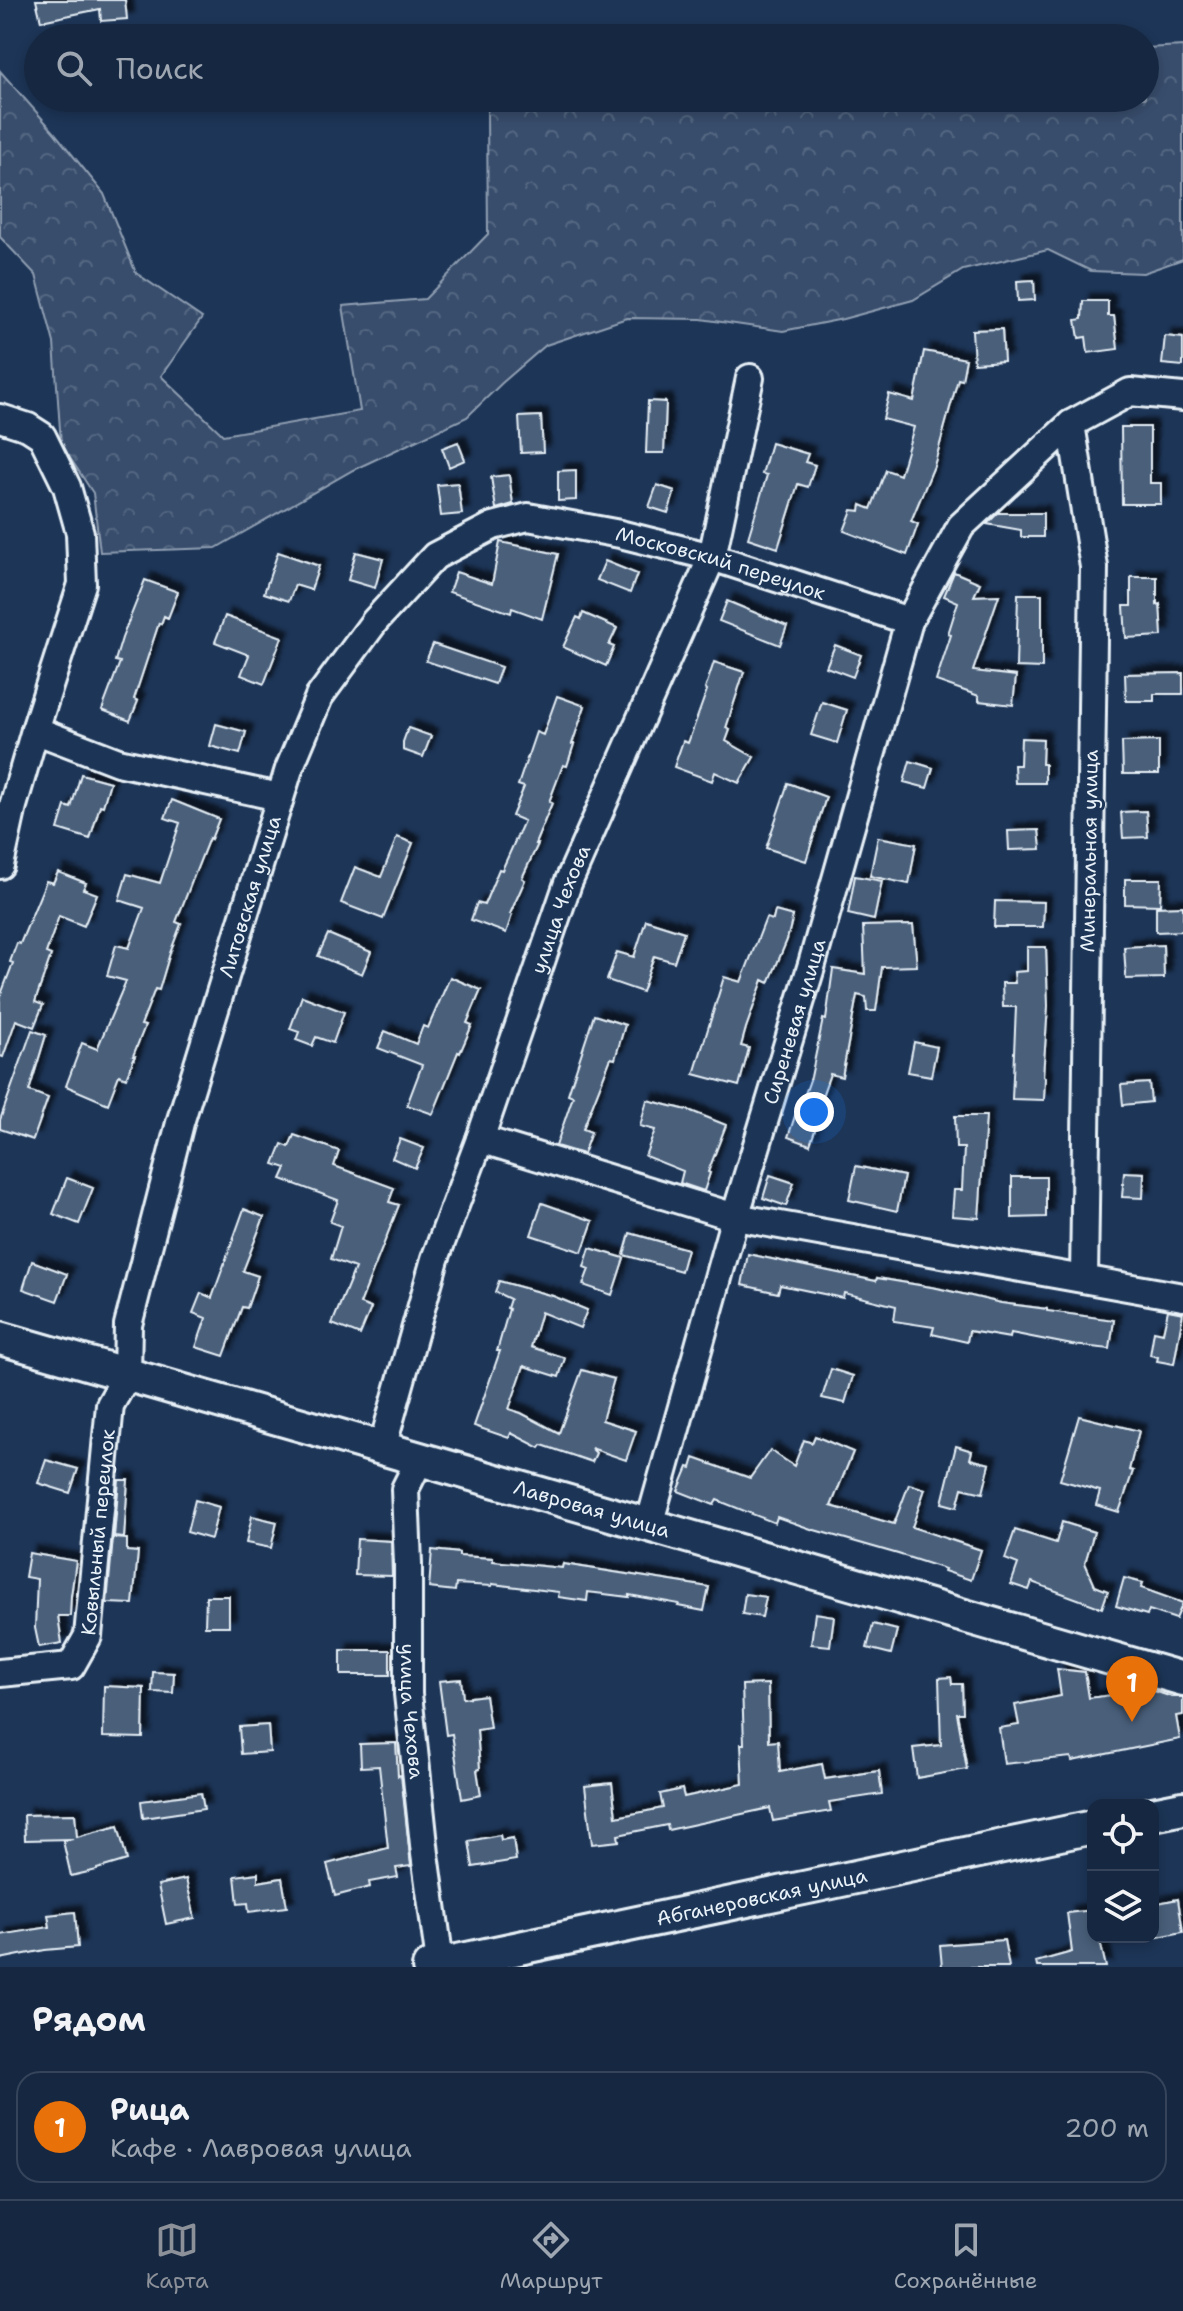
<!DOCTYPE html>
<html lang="ru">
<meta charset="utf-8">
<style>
body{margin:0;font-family:"Shantell Sans",sans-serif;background:#1f3048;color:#f1f3f6}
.controls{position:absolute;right:24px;bottom:24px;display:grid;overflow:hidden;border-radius:16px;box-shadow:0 4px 12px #0003}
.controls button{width:72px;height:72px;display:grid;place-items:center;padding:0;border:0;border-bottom:2px solid #35445a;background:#162841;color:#f1f3f6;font:40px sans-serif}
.you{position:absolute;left:814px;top:1112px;width:28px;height:28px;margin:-20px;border:6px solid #fff;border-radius:50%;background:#1a73e8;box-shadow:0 0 0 12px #1a73e833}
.badge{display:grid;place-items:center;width:52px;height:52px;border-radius:50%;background:#8c9099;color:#fff;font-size:26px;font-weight:700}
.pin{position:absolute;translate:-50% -66px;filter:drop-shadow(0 2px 4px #0008)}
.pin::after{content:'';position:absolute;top:42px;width:28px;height:24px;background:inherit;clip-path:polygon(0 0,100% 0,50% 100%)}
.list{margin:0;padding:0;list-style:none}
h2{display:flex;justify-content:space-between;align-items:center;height:104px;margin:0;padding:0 32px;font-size:34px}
h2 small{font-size:26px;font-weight:400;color:#9ea6b1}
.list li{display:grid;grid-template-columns:52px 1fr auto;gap:24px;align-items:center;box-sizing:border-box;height:112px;margin:0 16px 16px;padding:0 16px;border:2px solid #35445a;border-radius:24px}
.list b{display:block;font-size:30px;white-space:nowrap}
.list p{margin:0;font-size:26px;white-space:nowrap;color:#9ea6b1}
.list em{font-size:26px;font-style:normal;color:#9ea6b1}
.icon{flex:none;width:44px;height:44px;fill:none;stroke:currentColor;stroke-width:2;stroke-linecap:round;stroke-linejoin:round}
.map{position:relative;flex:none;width:1183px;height:1967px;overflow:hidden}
.search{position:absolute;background:#162841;box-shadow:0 4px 12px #0003;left:24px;right:24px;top:24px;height:88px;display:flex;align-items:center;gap:20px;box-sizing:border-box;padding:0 28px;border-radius:44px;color:#9ea6b1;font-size:30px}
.sheet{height:232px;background:#162841}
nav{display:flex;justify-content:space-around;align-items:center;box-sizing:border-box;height:112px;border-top:2px solid #35445a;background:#162841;font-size:22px;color:#9ea6b1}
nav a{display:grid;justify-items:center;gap:4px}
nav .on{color:#8c9099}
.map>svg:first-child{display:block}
.park{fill:url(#park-crowns);stroke:#909fb2;stroke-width:2}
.building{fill:#495e7a;stroke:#e8f1f8;stroke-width:2;filter:url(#shadow)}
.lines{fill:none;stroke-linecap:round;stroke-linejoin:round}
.minor-casing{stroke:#e8f1f8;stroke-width:32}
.tertiary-casing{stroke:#e8f1f8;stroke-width:38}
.minor{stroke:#1d3557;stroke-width:26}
.tertiary{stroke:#1d3557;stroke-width:32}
.labels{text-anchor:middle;stroke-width:6;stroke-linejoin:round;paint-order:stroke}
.street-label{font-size:20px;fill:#e8f1f8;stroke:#1d3557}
</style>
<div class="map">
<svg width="1183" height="1967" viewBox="0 0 1183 1967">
<defs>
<pattern id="park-crowns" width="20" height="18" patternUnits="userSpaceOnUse" patternTransform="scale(2)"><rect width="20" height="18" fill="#374d6c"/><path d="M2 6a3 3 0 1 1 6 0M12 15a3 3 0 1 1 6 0" fill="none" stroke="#546782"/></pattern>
<filter id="shadow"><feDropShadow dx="7" dy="-7" stdDeviation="2" flood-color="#0009"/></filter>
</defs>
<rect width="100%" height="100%" fill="#1d3557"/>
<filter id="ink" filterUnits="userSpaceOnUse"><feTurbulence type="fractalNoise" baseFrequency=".0125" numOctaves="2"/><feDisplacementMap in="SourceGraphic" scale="16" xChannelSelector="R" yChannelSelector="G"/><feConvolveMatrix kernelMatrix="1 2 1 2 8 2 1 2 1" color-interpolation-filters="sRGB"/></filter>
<g filter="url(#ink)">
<path class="park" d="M840,25L919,38L1017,33L1038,38H809Z
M1183,46V259L1143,273L1091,271L1048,250L963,270L913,300L843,319L783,331L701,319L627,318L546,345L502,383L467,417L353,470L216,548L100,552L93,493L61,444L54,343L36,275L0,237V71L54,132L104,194L136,273L202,318L161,376L223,435L360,411L343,306L425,299L488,234L487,113L490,98H1145V48Z"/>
<path class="building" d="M36,0H125L127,19L101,21L100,9L41,21Z
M1034,280L1035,300L1018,301L1017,281Z
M1083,301H1108V316H1114L1118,349L1088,353L1086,337L1079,338L1076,320L1082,319Z
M1002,329L1004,361L974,363L972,330Z
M1165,336L1183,338V366L1162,364Z
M924,351L966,359L962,380L958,379L934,466L911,521L918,524L907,555L844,531L852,510L860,511L861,505L871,509L886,470L900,475L914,427L883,419L889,394L914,401Z
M648,401L666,402L664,453H646Z
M541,416L543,452L521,453L519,417Z
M1121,427H1150V483H1161V504H1122Z
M458,442L465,460L449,467L442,448Z
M771,443L808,454L805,462L815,465L808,487L798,484L778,548L748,538L767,475L762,474Z
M576,470V500L558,501V471Z
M509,475L513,504L496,509L491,477Z
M458,483L462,514L441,516L437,485Z
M657,485L675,491L668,513L649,507Z
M998,513H1043V537H1021V530L987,524Z
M500,542L558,554L542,619L512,608L511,613L449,592L456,572L492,584Z
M278,552L319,566L311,590L295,585L289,601L264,593Z
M356,552L383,559L375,588L348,580Z
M605,561L637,574L630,593L597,580Z
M954,572L980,583L974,596L999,595L973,671L1016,676L1013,705L979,701V696L936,681L951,635L948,634L958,602L944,596Z
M1131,577H1157V605L1160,604L1162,636L1126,638L1124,606H1131Z
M145,580L178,592L168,618L164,616L161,624L159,623L134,699L138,701L130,721L102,710L120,662L115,661L122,638Z
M1018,594H1042V668L1016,667Z
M727,601L787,626L780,645L719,621Z
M583,613L617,628L609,645L614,647L606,666L563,647L577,617L581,619Z
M225,616L282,637L264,684L241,675L249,655L215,642Z
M433,644L501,667L495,684L426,661Z
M835,645L861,655L853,677L826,667Z
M714,662L744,672L726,728L730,730L726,741L754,757L739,783L715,772L712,781L674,767L683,741L688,743L707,690L705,689Z
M1183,673V694H1154V701H1126L1125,674Z
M557,696L585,706L572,744H574L567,766L563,765L549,802L552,803L535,844H538L522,878L525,880L510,914L512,915L506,933L471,920L477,903L484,905L499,869L502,870L524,821L512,816L524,787L518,785L536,732L543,735Z
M822,702L847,710L837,743L811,735Z
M216,724L246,732L240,754L210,746Z
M408,728L431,736L423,757L403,750V742Z
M1021,738L1043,739L1042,764H1045V783H1015L1014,765H1020Z
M1159,741V774H1123L1122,742Z
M910,761L933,768L927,788L904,782Z
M81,774L110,782L103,806L100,805L90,839L58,829L65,806L71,808Z
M788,783L826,797L806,861L766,848Z
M172,800L219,819L211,839L209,838L176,922L181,924L170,953L159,990L155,989L141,1025L145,1026L133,1056H135L126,1078L119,1075L108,1104L66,1086L82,1043L97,1049L126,981L107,976L116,945L129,948L144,908L119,900L127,874L160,883L180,823L165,818Z
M1146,811L1148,837L1123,838L1121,812Z
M1039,830L1041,849L1009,850L1008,831Z
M397,837L413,843L383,919L341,903L355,867L381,877Z
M878,837L916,844L909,884L870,876Z
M58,872L86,883L83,889L97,894L84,926L59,916L46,953L51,955L35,1002L43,1005L34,1027L16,1020L3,1057L0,1056V997L13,963L10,962L17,943L20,944L46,881L53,883Z
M855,876L882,881L874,920L848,914Z
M1125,879H1161L1160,905L1125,904Z
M995,901L1044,902L1043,927H994Z
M1183,906V931L1156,932V907Z
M775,911L793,916L787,940L769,983L763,980L746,1028L741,1046L749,1048L739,1086L694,1074L724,977L741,982L766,918L773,920Z
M646,920L684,932L674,962L654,956L642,992L607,980L617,952L634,957Z
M913,925L917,966L882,967L876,1011H867L866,997L857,995L842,1077L830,1074L817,1110L821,1112L810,1145L788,1137L799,1104L801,1105L811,1077L823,1019L826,1020L833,969L865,974L863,926Z
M328,934L371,952L362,974L318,956Z
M1163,945L1164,978L1126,979L1124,947Z
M1027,947H1046L1048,1006L1043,1076L1045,1077L1044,1100L1012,1099L1016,1007H1003L1002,983H1015L1014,972L1027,971Z
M450,977L481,990L467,1023L472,1025L460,1053L458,1052L433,1114L407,1105L422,1065L378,1048L385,1031L416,1044L423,1026L428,1028Z
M302,996L344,1012L333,1043L316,1037L312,1046L296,1040L299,1032L290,1029Z
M594,1015L625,1025L615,1059L611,1058L583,1129L591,1132L583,1154L556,1146L573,1096L568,1094Z
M32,1030L46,1035L29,1091L48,1098L33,1140L0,1129V1120Z
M914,1042L937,1047L931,1076L908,1072Z
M1149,1083L1151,1102L1123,1105L1121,1085Z
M647,1100L691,1111L726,1125L708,1172L710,1173L704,1191L680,1183L683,1171L645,1156L655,1130L640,1126Z
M955,1116H986L979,1218L952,1216L954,1190H962L964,1148H956Z
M294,1135L339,1151L334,1166L394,1188L389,1202L399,1205L360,1304L371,1308L360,1335L332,1324L355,1268L331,1259L341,1226L330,1222L338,1200L281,1179L286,1168L274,1164L282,1144L289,1147Z
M400,1139L424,1148L415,1168L392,1158Z
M856,1166L904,1176L897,1211L849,1200Z
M1124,1172L1144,1173L1143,1198L1122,1197Z
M770,1175L794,1183L786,1206L763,1198Z
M1012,1177H1046V1217L1012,1218Z
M67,1178L93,1188L79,1224L53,1214Z
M542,1203L593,1221L582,1252L531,1235Z
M244,1209L264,1217L243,1271L258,1276L247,1308L242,1307L224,1356L196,1347L206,1318L193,1313L201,1293L212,1298Z
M630,1233L687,1249L681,1271L624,1255Z
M590,1248L624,1258L612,1295L583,1285L589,1269L584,1267Z
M748,1254L876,1281L877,1278L937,1288L1001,1303L1047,1309V1311L1114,1320L1110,1349L1072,1345L1011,1333L1010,1338L969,1331L967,1342L932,1334L934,1327L894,1321L896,1306L844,1293L843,1298L780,1285L778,1293L742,1285Z
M32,1261L67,1274L57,1301L23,1289Z
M499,1281L553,1296L587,1310L580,1328L541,1312L531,1347L565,1358L559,1377L524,1366L509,1409L521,1413L559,1433L582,1370L614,1379L602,1420L636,1431L626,1460L591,1448L596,1453L592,1462L542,1445L540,1448L511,1433L509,1438L474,1426L500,1351H497L509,1309L507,1308L510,1299L495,1292Z
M1168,1310L1183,1313L1174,1364L1157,1361L1158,1357L1150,1355L1154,1331L1163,1333Z
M831,1369L853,1376L845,1403L822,1398Z
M1079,1416L1139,1431L1129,1470L1133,1471L1119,1512L1096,1505L1100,1491L1060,1480Z
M815,1436L853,1452L831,1506L894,1524L909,1484L925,1489L912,1527L981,1550L971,1580L944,1571L945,1569L898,1554L811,1529L777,1517L775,1523L717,1500L714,1505L678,1491L688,1467L691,1468L694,1458L750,1478L770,1450L794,1466L804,1440L812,1443Z
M956,1446L972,1451L970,1459L990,1464L983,1493L962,1488L957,1507L942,1503Z
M46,1460L78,1469L70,1493L38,1483Z
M119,1480H128L124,1538L114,1537Z
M195,1500L219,1507L211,1539L187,1532Z
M252,1516L277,1522L271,1548L246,1543Z
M1062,1522L1094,1532L1085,1563L1095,1586L1108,1591L1102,1608L1032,1582L1029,1590L1011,1584L1018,1564L1005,1559L1015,1530L1056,1543Z
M113,1538L127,1539V1551L138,1552L133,1604L107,1603Z
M357,1539L391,1541L392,1576L355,1575Z
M432,1550L459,1553V1556L493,1558V1561L562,1568L563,1564L709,1587L704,1611L678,1606L679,1604L629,1595V1597L588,1592L587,1601L558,1597L559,1592L492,1584V1586L456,1584L455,1591L429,1588Z
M29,1553L76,1561L71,1596L70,1616H58L62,1643L39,1647L35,1628L37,1579L25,1577Z
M1124,1578L1143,1583L1141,1588L1183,1603L1176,1619L1149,1610L1147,1615L1116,1606Z
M745,1594L766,1597L762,1617L742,1614Z
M206,1596H229V1626H205Z
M815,1613L834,1616L830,1646L811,1644Z
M873,1624L897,1630L891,1654L867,1648Z
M341,1650H390V1675H341Z
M1057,1669L1085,1672L1089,1698L1151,1690L1172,1697H1183V1715L1176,1716L1180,1739L1072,1761L1071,1757L1004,1764L999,1728L1019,1725L1015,1705L1061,1696Z
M153,1672L174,1673L173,1693L152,1692Z
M951,1677L952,1684H962L963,1713H957L967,1769L917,1778L913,1748L941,1745L939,1678Z
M461,1679L463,1698L485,1695L490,1728L477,1730L480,1769L477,1770L481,1795L462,1799L452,1734L446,1735L439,1681Z
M768,1684L769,1742L778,1741L780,1772L822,1764L825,1779L879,1771L882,1794L829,1802L831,1811L773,1821L770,1808L668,1830L667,1825L618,1835L619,1841L592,1844L585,1786L612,1783L616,1817L663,1808L660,1794L682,1789L684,1797L743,1784L741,1744H744L742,1685Z
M104,1686L144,1688L143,1738L103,1737Z
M268,1725L270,1752L241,1754L239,1727Z
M396,1743L398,1776L401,1775L411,1866L396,1868L398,1877L369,1882L370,1887L335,1896L327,1864L388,1848L379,1766L361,1767L360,1744Z
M201,1793L204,1809L143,1818L141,1801Z
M75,1814L77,1837L118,1826L127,1860L97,1869V1870L71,1876L63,1841L73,1839L25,1840L24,1815Z
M500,1835L501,1840L513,1838L516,1860L473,1867L469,1841Z
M258,1873V1882L282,1878L287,1907L249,1912L248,1903L238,1904L235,1876Z
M186,1879L195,1918L166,1924L158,1885Z
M1178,1899L1183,1932L1158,1937L1153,1904Z
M1093,1910V1937H1099L1106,1967H1037L1036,1962L1072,1952L1067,1913Z
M75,1912L78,1947L45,1950L0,1959V1935L50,1927L48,1915Z
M1004,1940L1009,1967H942L940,1945Z"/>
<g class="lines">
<g class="minor-casing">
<g id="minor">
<path d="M0,418L28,427L42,436L67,487L80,533L82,584L35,730L13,806L0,865"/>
<path d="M1071,424L1094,567L1084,1279"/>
<path d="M35,730L118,762L279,797"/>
<path d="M480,1139L735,1217L1183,1297"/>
<path id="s1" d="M382,1448L435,1259L480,1139L568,883L712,557L750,378"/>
<path id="s2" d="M420,1459L405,1489L408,1564V1694L425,1854L440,1963"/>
<path id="s3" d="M649,1525L735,1217L812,964L909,621L961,526L1071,424L1130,392L1183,397"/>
<path id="s4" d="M0,1673L71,1666L88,1636L110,1405L127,1375L128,1325L180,1123L289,769L319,697L375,621L435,556L493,526L528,517L620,534L712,557L909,621"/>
</g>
</g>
<g class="tertiary-casing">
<g id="tertiary">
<path id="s5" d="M0,1338L1183,1679"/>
<path d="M1153,1814L1183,1808"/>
<path id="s6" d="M429,1967L1093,1827"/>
</g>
</g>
<use href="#minor" class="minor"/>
<use href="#tertiary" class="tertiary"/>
</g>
</g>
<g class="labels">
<g class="street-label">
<text dy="7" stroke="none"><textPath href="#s4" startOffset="1562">Московский переулок</textPath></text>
<text transform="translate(1089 851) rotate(-89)" y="7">Минеральная улица</text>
<text dy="7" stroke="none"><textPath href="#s4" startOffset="868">Литовская улица</textPath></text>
<text dy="7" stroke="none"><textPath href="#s1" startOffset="568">улица Чехова</textPath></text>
<text dy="7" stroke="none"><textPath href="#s3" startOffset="524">Сиреневая улица</textPath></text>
<text dy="7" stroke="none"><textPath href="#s5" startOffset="616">Лавровая улица</textPath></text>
<text dy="7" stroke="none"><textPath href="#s4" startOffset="210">Ковыльный переулок</textPath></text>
<text dy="7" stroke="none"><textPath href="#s2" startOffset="256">улица Чехова</textPath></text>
<text dy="7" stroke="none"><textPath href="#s6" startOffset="340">Абганеровская улица</textPath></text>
</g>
</g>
</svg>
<div class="controls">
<button><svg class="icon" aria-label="locate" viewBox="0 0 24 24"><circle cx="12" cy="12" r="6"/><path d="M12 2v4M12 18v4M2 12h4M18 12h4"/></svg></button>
<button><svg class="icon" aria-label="layers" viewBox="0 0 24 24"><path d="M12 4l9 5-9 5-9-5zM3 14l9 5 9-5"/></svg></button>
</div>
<div class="you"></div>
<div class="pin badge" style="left:1132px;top:1722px;background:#e8710a">1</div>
<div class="search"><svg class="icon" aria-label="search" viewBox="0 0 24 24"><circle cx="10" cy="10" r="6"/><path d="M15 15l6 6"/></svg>Поиск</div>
</div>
<section class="sheet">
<h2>Рядом<small></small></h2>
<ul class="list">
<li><span class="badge" style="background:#e8710a">1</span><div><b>Рица</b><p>Кафе · Лавровая улица</p></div><em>200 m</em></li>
</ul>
</section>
<nav>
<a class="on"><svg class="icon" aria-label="map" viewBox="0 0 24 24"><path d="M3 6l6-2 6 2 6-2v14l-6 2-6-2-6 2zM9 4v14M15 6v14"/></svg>Карта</a>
<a><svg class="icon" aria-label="directions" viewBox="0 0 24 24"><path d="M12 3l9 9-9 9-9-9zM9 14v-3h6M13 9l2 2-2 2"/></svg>Маршрут</a>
<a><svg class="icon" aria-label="saved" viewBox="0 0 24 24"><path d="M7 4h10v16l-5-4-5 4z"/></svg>Сохранённые</a>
</nav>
